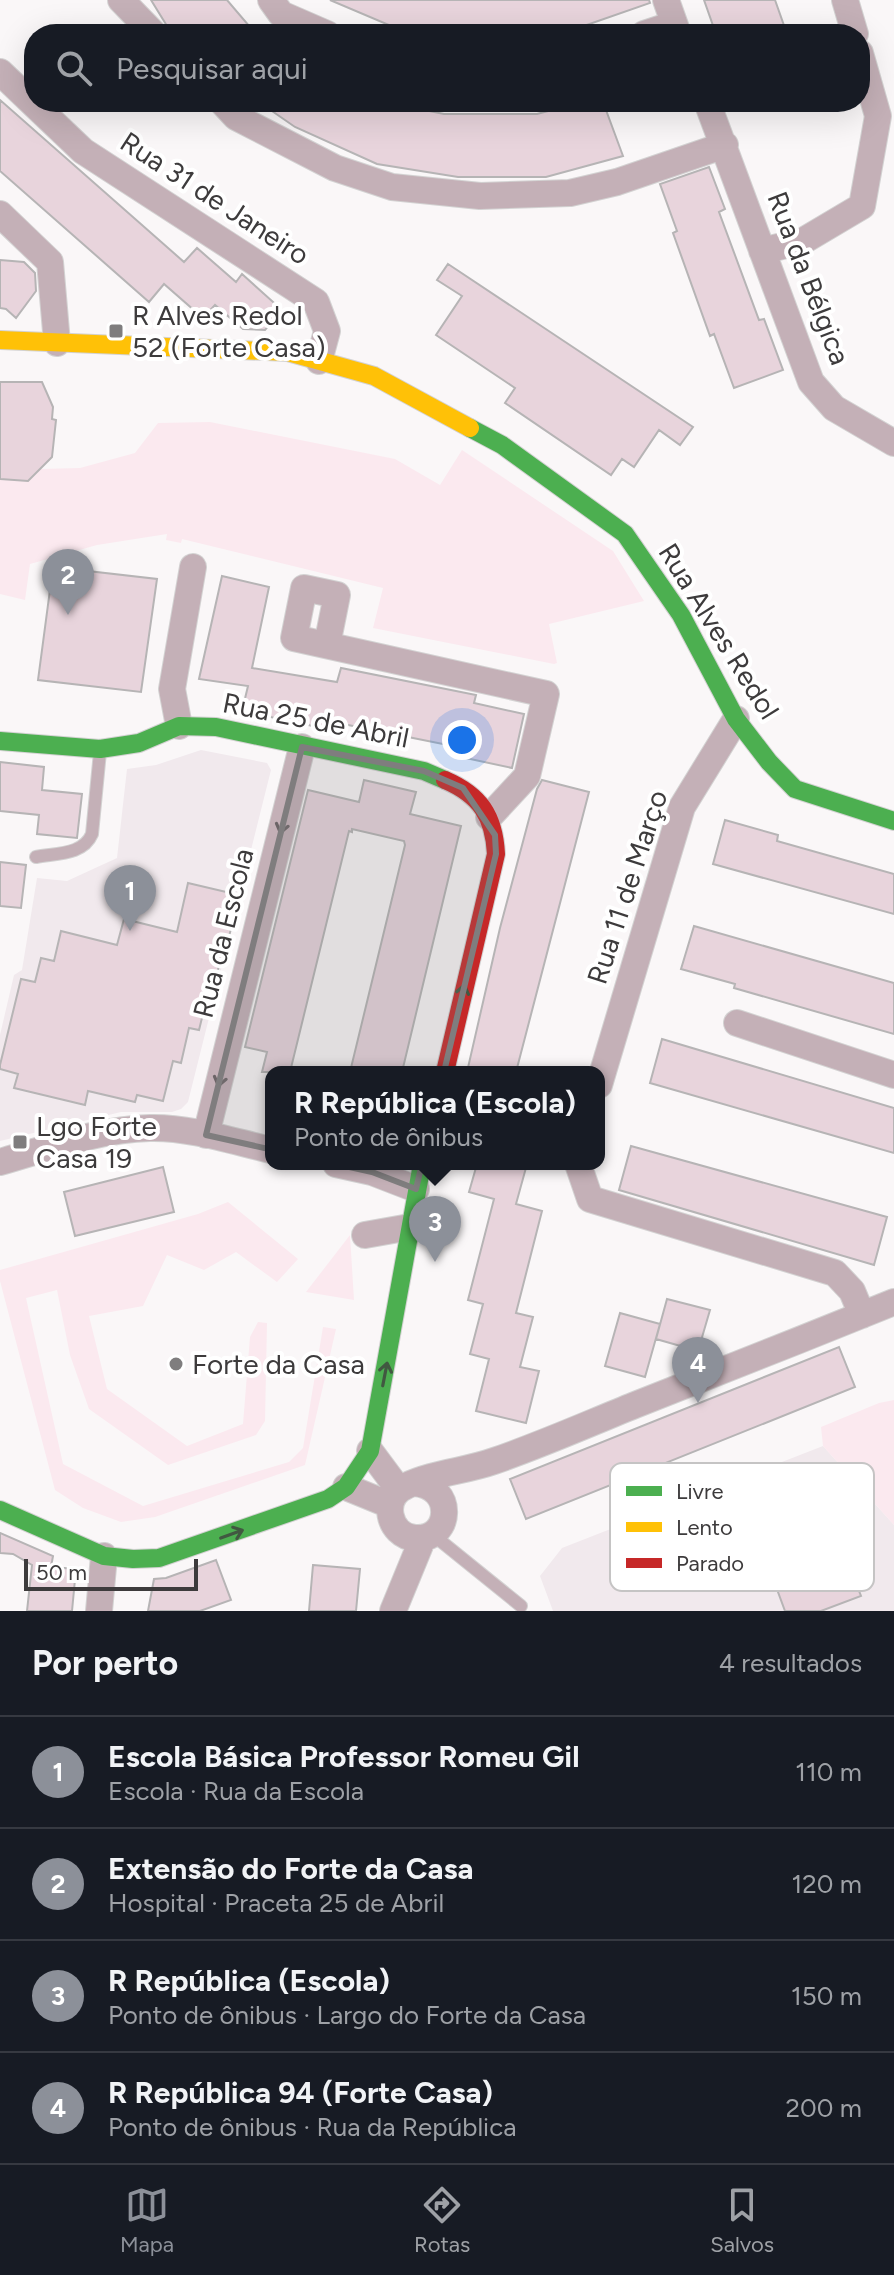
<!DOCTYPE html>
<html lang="pt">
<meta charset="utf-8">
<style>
body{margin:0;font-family:Figtree,sans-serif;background:#242831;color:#f1f3f6}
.scale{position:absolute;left:24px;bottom:20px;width:174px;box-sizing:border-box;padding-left:8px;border:4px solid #3d3b3c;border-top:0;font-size:22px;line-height:28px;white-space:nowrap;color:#3d3b3c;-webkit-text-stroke:6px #fff;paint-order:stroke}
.you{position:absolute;left:462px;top:740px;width:28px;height:28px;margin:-20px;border:6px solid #fff;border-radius:50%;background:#1a73e8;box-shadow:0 0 0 12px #1a73e833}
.badge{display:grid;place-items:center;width:52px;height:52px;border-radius:50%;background:#8c9099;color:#fff;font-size:26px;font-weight:700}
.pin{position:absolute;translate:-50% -66px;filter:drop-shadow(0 2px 4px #0008)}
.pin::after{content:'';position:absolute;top:42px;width:28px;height:24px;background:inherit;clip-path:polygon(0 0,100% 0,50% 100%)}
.popup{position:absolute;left:265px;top:1066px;width:340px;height:104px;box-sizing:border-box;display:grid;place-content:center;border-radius:16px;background:#171b24;filter:drop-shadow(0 2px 6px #0005);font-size:26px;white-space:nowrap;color:#9ea1a6}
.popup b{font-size:30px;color:#f1f3f6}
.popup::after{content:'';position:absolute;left:50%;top:100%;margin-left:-16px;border:16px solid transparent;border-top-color:#171b24}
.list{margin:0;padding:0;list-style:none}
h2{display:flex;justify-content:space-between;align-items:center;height:104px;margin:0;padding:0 32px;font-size:34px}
h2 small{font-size:26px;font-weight:400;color:#9ea1a6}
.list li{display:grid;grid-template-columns:52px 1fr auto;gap:24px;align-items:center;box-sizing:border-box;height:112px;padding:0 32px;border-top:2px solid #363941}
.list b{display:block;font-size:30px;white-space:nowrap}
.list p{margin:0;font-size:26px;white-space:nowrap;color:#9ea1a6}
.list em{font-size:26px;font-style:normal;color:#9ea1a6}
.icon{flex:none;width:44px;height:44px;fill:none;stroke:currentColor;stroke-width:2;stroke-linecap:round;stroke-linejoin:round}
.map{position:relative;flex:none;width:894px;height:1611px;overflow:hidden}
.search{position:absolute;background:#171b24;box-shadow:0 8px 32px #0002;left:24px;right:24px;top:24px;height:88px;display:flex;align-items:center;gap:20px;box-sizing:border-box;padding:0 28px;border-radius:32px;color:#9ea1a6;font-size:30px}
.sheet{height:552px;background:#171b24}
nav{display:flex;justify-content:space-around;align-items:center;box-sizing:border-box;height:112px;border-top:2px solid #363941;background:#171b24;font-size:22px;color:#9ea1a6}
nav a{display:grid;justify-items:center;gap:4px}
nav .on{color:#8c9099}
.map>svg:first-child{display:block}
.built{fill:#f1e9ed}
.green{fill:#fbe9ef}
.building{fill:#e8d4dc;stroke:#b6b4b5;stroke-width:2}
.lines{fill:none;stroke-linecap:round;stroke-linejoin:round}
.lane-casing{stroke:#d3d2d2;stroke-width:14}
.street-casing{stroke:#d3d2d2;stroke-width:28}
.fast-casing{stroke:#d3d2d2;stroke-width:20}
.slow-casing{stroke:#d3d2d2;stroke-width:20}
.jam-casing{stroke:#d3d2d2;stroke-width:20}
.lane{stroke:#c4b0b7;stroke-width:12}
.street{stroke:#c4b0b7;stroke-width:26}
.fast{stroke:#4caf50;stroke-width:18}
.slow{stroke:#ffc107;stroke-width:18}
.jam{stroke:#c62828;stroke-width:18}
.oneway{stroke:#6c6467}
.oneway2{stroke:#415841}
.marked{fill:#7f7d7e;fill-opacity:0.2;stroke:#7f7d7e;stroke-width:6;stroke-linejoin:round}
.poi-dot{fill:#7f7d7e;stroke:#fff;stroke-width:3}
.labels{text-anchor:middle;stroke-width:8;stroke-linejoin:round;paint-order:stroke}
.street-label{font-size:28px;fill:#3d3b3c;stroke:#fff}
.poi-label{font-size:28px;fill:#3d3b3c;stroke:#fff;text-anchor:start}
.key{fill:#fff;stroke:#c5c4c4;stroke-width:2}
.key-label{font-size:22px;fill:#3d3b3c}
</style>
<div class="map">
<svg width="894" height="1611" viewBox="0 0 894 1611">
<rect width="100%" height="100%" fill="#faf7f8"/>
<path class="built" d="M201,750L267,763L271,770L188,1102L181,1109L172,1112H121L0,1141V1035L14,975L22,970L37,878L67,881L117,858L127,769L156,765Z
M823,1446L894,1525V1611H553L540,1576L562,1548Z"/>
<path class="green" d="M210,422L395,459L440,485L462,450L613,551L644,601L549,624L557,663L554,664L373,628L383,588L182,539L181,543L166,540L167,534L97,545L30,564L25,600L0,594V479L27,481L40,469L80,468L135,453L158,423Z
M228,1202L298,1259L277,1282L236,1252L204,1270L167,1255L143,1306L89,1316L107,1389L187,1446L243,1424L250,1337L258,1322L267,1323L265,1421L256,1435L168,1465L89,1409L70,1355L57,1290L26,1298L63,1464L143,1506L289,1462L303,1448L323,1327L336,1329L305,1465L155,1517L121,1522L83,1508L55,1490L0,1281V1270L198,1214Z
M350,1235L354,1300L306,1292Z
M894,1400V1525L823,1446L821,1427L879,1403Z"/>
<path class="building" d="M151,0H227L256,34H172Z
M330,0H649L650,3L578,28L549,34H410Z
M704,0H775L787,34H716Z
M0,100L184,262L197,248L236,282L242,274L282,310L265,330L243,329L215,305L203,318L164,284L149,302L0,171Z
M259,102H385L444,114H537L582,102H603L623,156L546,177H458L377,164L295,127Z
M709,167L725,209L719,212L759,320L764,319L783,370L734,388L714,334L710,336L673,233L677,231L660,184Z
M0,260L24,262L35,273L36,291L16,318L6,309L0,308Z
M448,264L693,427L680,445L659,430L634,467L622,459L611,475L505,403L515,388L436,335L462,296L437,280Z
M0,382H42L53,407L52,419L56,420L52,457L28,481L0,479Z
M53,567L157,579L141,692L38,680Z
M222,576L269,587L252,668L337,682L341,668L476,695L474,703L524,714L512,768L461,757L463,748L328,721L327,729L242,711L248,686L199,679Z
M0,762L44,767L42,790L82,794L77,838L37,834L39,815L0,811Z
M364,780L416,792L410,814L461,826L402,1072H350L405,845L404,841L352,829V832L349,831L290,1072H262L267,1052L245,1047L308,790L359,802Z
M542,780L589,792L516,1072H467L500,928L537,789Z
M725,820L778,835L777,841L894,874V914L713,864Z
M0,862L26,865L21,908L0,906Z
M188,883L239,895L222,966L219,965L216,978L212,977L199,1030L189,1028L181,1063L173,1061L163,1101L137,1095L135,1102L88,1091L85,1105L14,1088L18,1074L0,1069V1065L21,979L35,982L41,958L54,961L61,931L117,945L124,919L177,932Z
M694,926L894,983V1034L734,988L735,984L681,969Z
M662,1039L894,1108V1153L650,1083Z
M631,1146L887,1217L874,1265L619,1190Z
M477,1164H527L516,1204L542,1211L516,1313L533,1317L520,1367L539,1371L526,1423L476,1411L489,1359L470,1354L483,1304L468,1300L494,1199L469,1192Z
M163,1167L174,1212L75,1236L64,1192Z
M667,1299L710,1310L698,1351L656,1339Z
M620,1313L660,1324L645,1377L605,1366Z
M839,1347L855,1387L526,1519L510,1479Z
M834,1528L861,1596L821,1611H785L764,1554Z
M0,1533L53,1556L51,1567L76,1569L72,1611H27L32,1565L13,1554L0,1553Z
M216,1560L231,1600L200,1611H148L154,1579L166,1578Z
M313,1565L360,1569L356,1611H309Z"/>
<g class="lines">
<g class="lane-casing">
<path id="lane" d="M36,857C57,853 83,855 92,834L100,752
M432,1534L521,1606"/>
</g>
<g class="street-casing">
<path id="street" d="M121,0L154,34
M271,0L281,14L327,34
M666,0L678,34
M845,0L855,34
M644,34L674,24
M0,72L83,151L316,302L327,331L319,361
M222,102L236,117L335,168L392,187L480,196L570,193L617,182L725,145
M707,102L811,382L834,408L894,443
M0,214L50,262L57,343
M762,251L803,241L862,206L878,116L860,53
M327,645L337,595L304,588L294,638L546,694L527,776L489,817
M179,726L172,689L193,567
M737,1023L894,1075
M599,1085L682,807L736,719
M206,1135L302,747
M0,1162C49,1148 99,1129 150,1128C190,1127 232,1141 271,1150
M336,1164L372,1172L416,1189
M578,1164L590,1199L835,1273L852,1291L862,1315
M365,1235L410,1227
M370,1451L399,1490
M414,1483C456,1486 452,1541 415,1538C388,1536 380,1497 406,1486C433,1473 466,1471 494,1461C541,1445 588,1424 635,1405C721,1371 808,1337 894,1302
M346,1487L390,1505
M99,1611L104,1556
M393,1611L423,1538"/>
</g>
<g class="fast-casing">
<path id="fast" d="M470,428L502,445L625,534L681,615L736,719L769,762L795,789L894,821
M0,741L100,749L139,743L179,726L216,727L424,771L445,780
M0,1510L104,1556L133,1559L159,1558L328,1499L346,1487L370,1451L422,1164"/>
</g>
<g class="slow-casing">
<path id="slow" d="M0,340L288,352L374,376L470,428"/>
</g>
<g class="jam-casing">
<path id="jam" d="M445,780C480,795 494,816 496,854L445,1072"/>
</g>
<use href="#lane" class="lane"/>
<use href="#street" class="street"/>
<use href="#fast" class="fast"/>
<use href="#slow" class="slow"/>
<use href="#jam" class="jam"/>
</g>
<defs><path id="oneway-shaft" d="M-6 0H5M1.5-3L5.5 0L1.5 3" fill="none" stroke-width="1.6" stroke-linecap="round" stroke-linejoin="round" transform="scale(2)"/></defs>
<g class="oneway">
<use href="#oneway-shaft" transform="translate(283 822) rotate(104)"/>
<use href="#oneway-shaft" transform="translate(221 1075) rotate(104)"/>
</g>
<g class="oneway2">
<use href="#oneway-shaft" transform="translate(462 996) rotate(-78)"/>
<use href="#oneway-shaft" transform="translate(385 1374) rotate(-79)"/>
<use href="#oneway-shaft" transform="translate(232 1534) rotate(-20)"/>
</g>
<path class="marked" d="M302,747L424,771L463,788L495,835L496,854L416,1189L372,1172L206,1135Z"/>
<g class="poi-dot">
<rect x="108" y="323" width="16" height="16" rx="4"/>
<rect x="12" y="1134" width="16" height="16" rx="4"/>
<circle cx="176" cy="1364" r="8"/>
</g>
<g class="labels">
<g class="street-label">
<text transform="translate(215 198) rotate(33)" y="10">Rua 31 de Janeiro</text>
<text transform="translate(809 278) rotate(69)" y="10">Rua da Bélgica</text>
<text transform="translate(719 631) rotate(58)" y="10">Rua Alves Redol</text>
<text transform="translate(316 720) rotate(11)" y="10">Rua 25 de Abril</text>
<text transform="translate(627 887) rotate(-72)" y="10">Rua 11 de Março</text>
<text transform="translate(223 933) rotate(-76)" y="10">Rua da Escola</text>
</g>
<g class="poi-label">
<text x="132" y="325">R Alves Redol<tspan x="132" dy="32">52 (Forte Casa)</tspan></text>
<text x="36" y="1136">Lgo Forte<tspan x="36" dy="32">Casa 19</tspan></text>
<text x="192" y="1374">Forte da Casa</text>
</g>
</g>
<rect x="610" y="1463" width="264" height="128" rx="12" class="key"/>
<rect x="626" y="1486" width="36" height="10" fill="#4caf50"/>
<rect x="626" y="1522" width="36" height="10" fill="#ffc107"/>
<rect x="626" y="1558" width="36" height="10" fill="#c62828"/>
<g class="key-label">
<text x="676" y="1499">Livre</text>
<text x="676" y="1535">Lento</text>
<text x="676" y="1571">Parado</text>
</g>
</svg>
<div class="scale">50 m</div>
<div class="you"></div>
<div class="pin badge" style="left:130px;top:931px">1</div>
<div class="pin badge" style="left:68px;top:615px">2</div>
<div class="pin badge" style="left:435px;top:1262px">3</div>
<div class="popup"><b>R República (Escola)</b>Ponto de ônibus</div>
<div class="pin badge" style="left:698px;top:1403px">4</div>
<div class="search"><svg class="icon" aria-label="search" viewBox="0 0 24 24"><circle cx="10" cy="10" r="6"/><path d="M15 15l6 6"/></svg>Pesquisar aqui</div>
</div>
<section class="sheet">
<h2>Por perto<small>4 resultados</small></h2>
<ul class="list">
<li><span class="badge">1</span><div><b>Escola Básica Professor Romeu Gil</b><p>Escola · Rua da Escola</p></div><em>110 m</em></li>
<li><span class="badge">2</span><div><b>Extensão do Forte da Casa</b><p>Hospital · Praceta 25 de Abril</p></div><em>120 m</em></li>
<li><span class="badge">3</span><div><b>R República (Escola)</b><p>Ponto de ônibus · Largo do Forte da Casa</p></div><em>150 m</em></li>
<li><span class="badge">4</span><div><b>R República 94 (Forte Casa)</b><p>Ponto de ônibus · Rua da República</p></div><em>200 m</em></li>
</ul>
</section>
<nav>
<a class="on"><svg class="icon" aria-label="map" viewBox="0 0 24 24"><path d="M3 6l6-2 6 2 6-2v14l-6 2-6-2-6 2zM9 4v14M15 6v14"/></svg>Mapa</a>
<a><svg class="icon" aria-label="directions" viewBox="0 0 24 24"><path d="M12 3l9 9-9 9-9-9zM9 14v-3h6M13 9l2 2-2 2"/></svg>Rotas</a>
<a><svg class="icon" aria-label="saved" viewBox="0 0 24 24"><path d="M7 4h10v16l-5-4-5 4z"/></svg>Salvos</a>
</nav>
